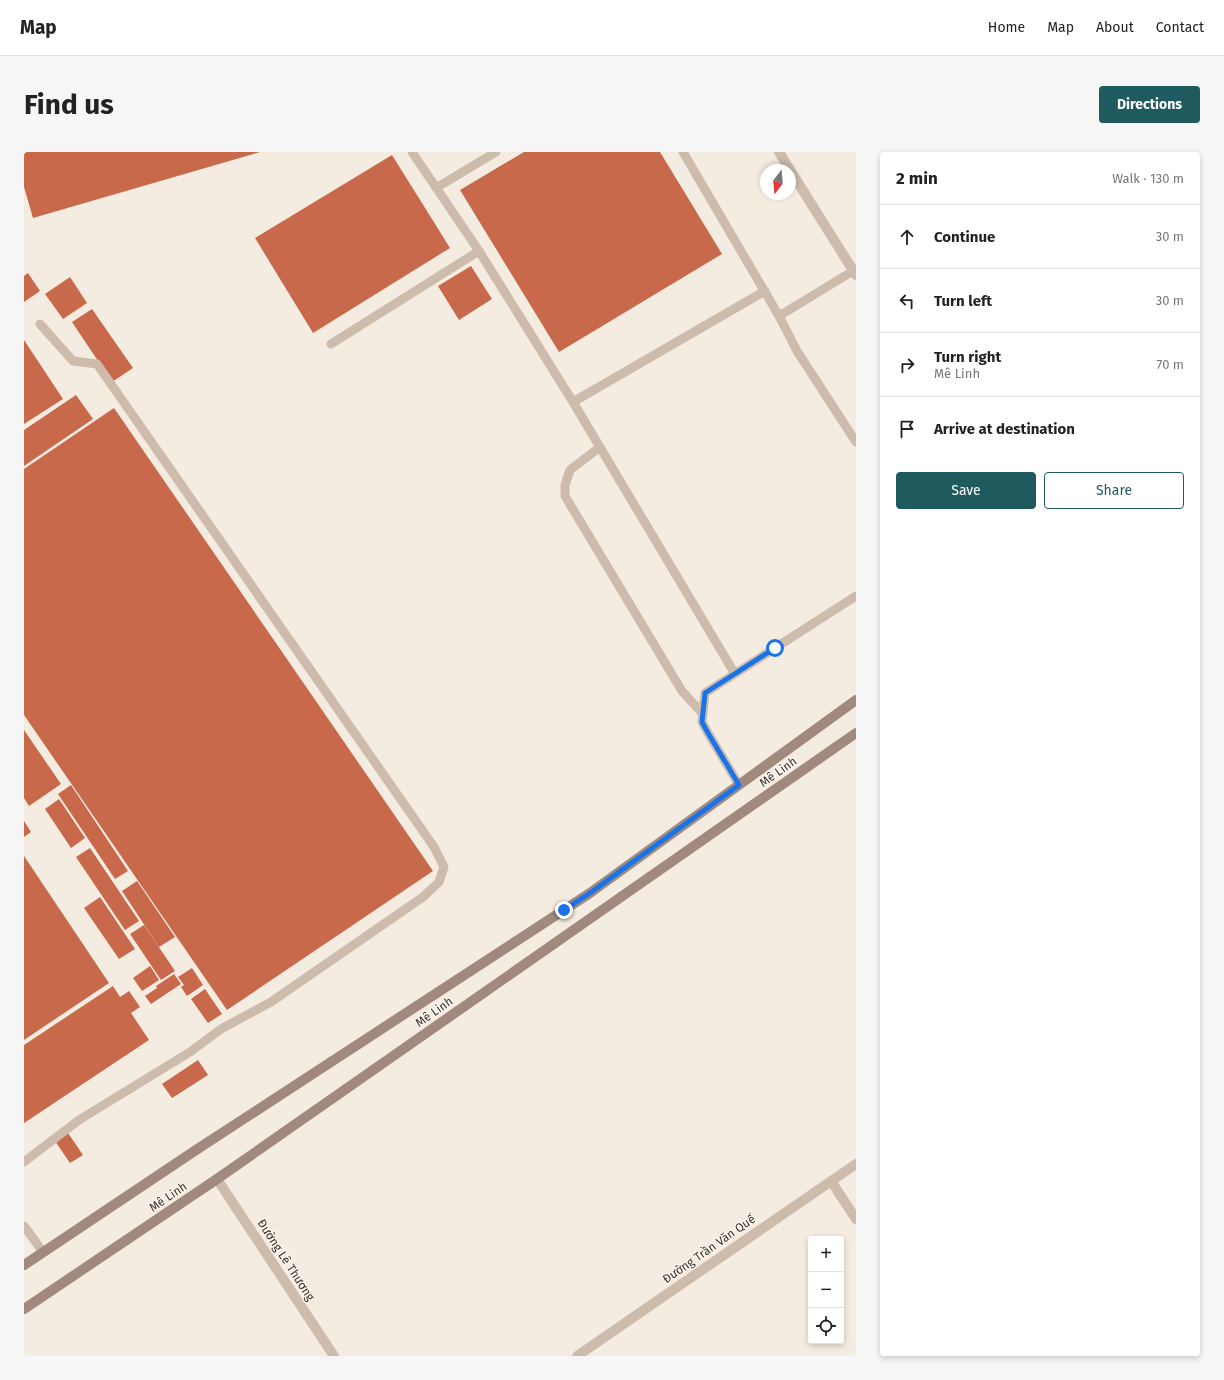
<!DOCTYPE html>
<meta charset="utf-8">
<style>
body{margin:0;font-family:"Fira Sans",sans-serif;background:#f6f6f6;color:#222}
.controls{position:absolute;right:12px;bottom:12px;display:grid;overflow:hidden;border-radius:4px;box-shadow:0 2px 6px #0003}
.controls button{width:36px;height:36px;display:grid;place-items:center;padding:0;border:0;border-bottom:1px solid #e0e0e0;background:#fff;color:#222;font:20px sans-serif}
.compass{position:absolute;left:736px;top:12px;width:36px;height:36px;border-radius:50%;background:#fff;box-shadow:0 2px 6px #0003;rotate:196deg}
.stop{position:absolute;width:12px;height:12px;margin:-9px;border:3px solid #1a73e8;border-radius:50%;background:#fff}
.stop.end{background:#1a73e8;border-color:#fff;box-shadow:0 1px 4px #0008}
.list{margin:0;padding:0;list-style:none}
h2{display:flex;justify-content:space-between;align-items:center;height:52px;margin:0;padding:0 16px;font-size:17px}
h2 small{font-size:13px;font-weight:400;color:#767676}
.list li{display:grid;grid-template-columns:26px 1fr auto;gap:12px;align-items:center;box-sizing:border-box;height:64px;padding:0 16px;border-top:1px solid #e0e0e0}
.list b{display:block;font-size:15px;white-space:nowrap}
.list p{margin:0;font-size:13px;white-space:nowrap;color:#767676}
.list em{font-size:13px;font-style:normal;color:#767676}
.actions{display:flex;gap:8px;padding:12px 16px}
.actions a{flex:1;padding:9px 0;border:1px solid #1f5a5e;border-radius:4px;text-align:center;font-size:14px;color:#1f5a5e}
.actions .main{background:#1f5a5e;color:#fff}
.icon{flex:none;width:22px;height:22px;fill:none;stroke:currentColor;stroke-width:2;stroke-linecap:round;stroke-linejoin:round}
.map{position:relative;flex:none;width:832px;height:1204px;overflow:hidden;border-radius:4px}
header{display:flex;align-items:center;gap:24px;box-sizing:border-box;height:56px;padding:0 20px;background:#fff;border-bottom:1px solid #e0e0e0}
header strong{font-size:19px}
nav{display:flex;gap:22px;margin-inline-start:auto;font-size:14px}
.intro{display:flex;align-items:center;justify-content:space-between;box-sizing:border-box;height:96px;padding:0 24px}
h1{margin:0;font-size:28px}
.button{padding:10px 18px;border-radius:4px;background:#1f5a5e;color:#fff;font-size:14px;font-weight:700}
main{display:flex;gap:24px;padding:0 24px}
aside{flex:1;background:#fff;border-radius:4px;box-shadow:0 2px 6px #0003}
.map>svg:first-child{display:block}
.building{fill:#c8694b}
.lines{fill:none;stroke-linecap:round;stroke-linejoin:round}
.service{stroke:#cdbbac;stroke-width:9}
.minor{stroke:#cdbbac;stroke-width:10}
.secondary{stroke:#a18a7d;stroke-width:10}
.route{stroke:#1a73e8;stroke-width:5}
.labels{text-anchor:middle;stroke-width:3;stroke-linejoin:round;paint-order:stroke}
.street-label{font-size:12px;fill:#3b302b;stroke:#fbf5ee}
</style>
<header>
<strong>Map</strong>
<nav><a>Home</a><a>Map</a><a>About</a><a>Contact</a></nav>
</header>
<div class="intro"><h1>Find us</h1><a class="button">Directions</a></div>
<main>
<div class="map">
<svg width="832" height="1204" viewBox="0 0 832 1204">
<rect width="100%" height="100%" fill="#f4ebe1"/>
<path class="building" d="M0,0H236L9,66L0,35Z
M500,0H636L698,102L535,200L436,38Z
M368,3L426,96L289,181L231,86Z
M447,114L468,147L435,168L414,134Z
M4,121L16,139L0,150V124Z
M46,125L63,151L39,167L21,142Z
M68,157L109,216L88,230L48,170Z
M0,188L39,247L0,272Z
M52,243L69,267L0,314V278Z
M90,256L409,719L203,858L0,563V317Z
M0,578L37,632L5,654L0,646Z
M47,633L104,719L91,727L34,642Z
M35,647L61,686L47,696L21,657Z
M0,669L7,680L0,685Z
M66,696L115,769L101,778L52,705Z
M0,704L85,831L0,888Z
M113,729L151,785L135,795L98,739Z
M76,745L111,797L95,807L60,756Z
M120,773L151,819L137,828L106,782Z
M126,814L135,828L118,839L109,826Z
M168,816L179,833L163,844L157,835L160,833L154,825Z
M150,822L157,832L127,852L121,844L133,836L132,834Z
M89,834L96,845L105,839L116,855L107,861L125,888L0,971V893Z
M181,837L198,862L184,871L167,847Z
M174,908L184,923L148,946L138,932Z
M44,981L59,1003L46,1011L31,989Z"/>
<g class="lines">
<path class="service" d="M388,0L455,99L549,250L711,522
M659,0L755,164L773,199L832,290
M412,36L472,0
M755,164L829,119
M307,192L455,99
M549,250L741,139
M576,295L546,318L541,333V344L658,539L679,562
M715,633L684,581L678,570L681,541L832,444
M0,1010L55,968L166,900L197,877L247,850L399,745L415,730L420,715L410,695L73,212L49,209L16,172
M0,1074L19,1100"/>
<path class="minor" d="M755,0L766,18
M766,18L832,123
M193,1027L310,1204
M807,1029L832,1067
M553,1204L832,1012"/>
<path class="secondary" d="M0,1113L172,998L566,741L832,548
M0,1157L193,1027L832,581"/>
</g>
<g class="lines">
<path class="route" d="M540,758L566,741L715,633L684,581L678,570L681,541L751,496"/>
</g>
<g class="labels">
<g class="street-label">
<text transform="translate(754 620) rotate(-35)" y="4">Mê Linh</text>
<text transform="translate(410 860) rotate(-35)" y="4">Mê Linh</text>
<text transform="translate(144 1045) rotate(-34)" y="4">Mê Linh</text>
<text transform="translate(685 1097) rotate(-35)" y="4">Đường Trần Văn Quế</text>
<text transform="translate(262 1108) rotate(57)" y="4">Đường Lê Thương</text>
</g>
</g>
</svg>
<div class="controls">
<button>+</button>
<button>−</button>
<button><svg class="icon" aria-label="locate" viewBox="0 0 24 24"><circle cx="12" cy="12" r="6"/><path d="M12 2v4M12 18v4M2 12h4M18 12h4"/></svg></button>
</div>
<svg class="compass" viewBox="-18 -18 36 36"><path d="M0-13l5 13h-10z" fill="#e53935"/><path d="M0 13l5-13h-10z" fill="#767676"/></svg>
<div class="stop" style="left:751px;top:496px"></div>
<div class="stop end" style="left:540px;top:758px"></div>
</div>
<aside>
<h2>2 min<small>Walk · 130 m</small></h2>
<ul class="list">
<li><svg class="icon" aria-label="ahead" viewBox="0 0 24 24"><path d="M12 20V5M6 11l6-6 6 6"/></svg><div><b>Continue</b></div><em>30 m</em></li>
<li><svg class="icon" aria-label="left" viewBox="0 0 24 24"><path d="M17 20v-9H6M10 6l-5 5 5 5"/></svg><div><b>Turn left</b></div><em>30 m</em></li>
<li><svg class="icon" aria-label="right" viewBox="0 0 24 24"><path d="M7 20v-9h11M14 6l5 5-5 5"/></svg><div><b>Turn right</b><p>Mê Linh</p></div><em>70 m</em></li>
<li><svg class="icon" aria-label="arrive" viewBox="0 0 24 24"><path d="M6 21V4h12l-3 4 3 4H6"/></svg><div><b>Arrive at destination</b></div></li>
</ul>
<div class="actions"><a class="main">Save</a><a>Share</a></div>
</aside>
</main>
